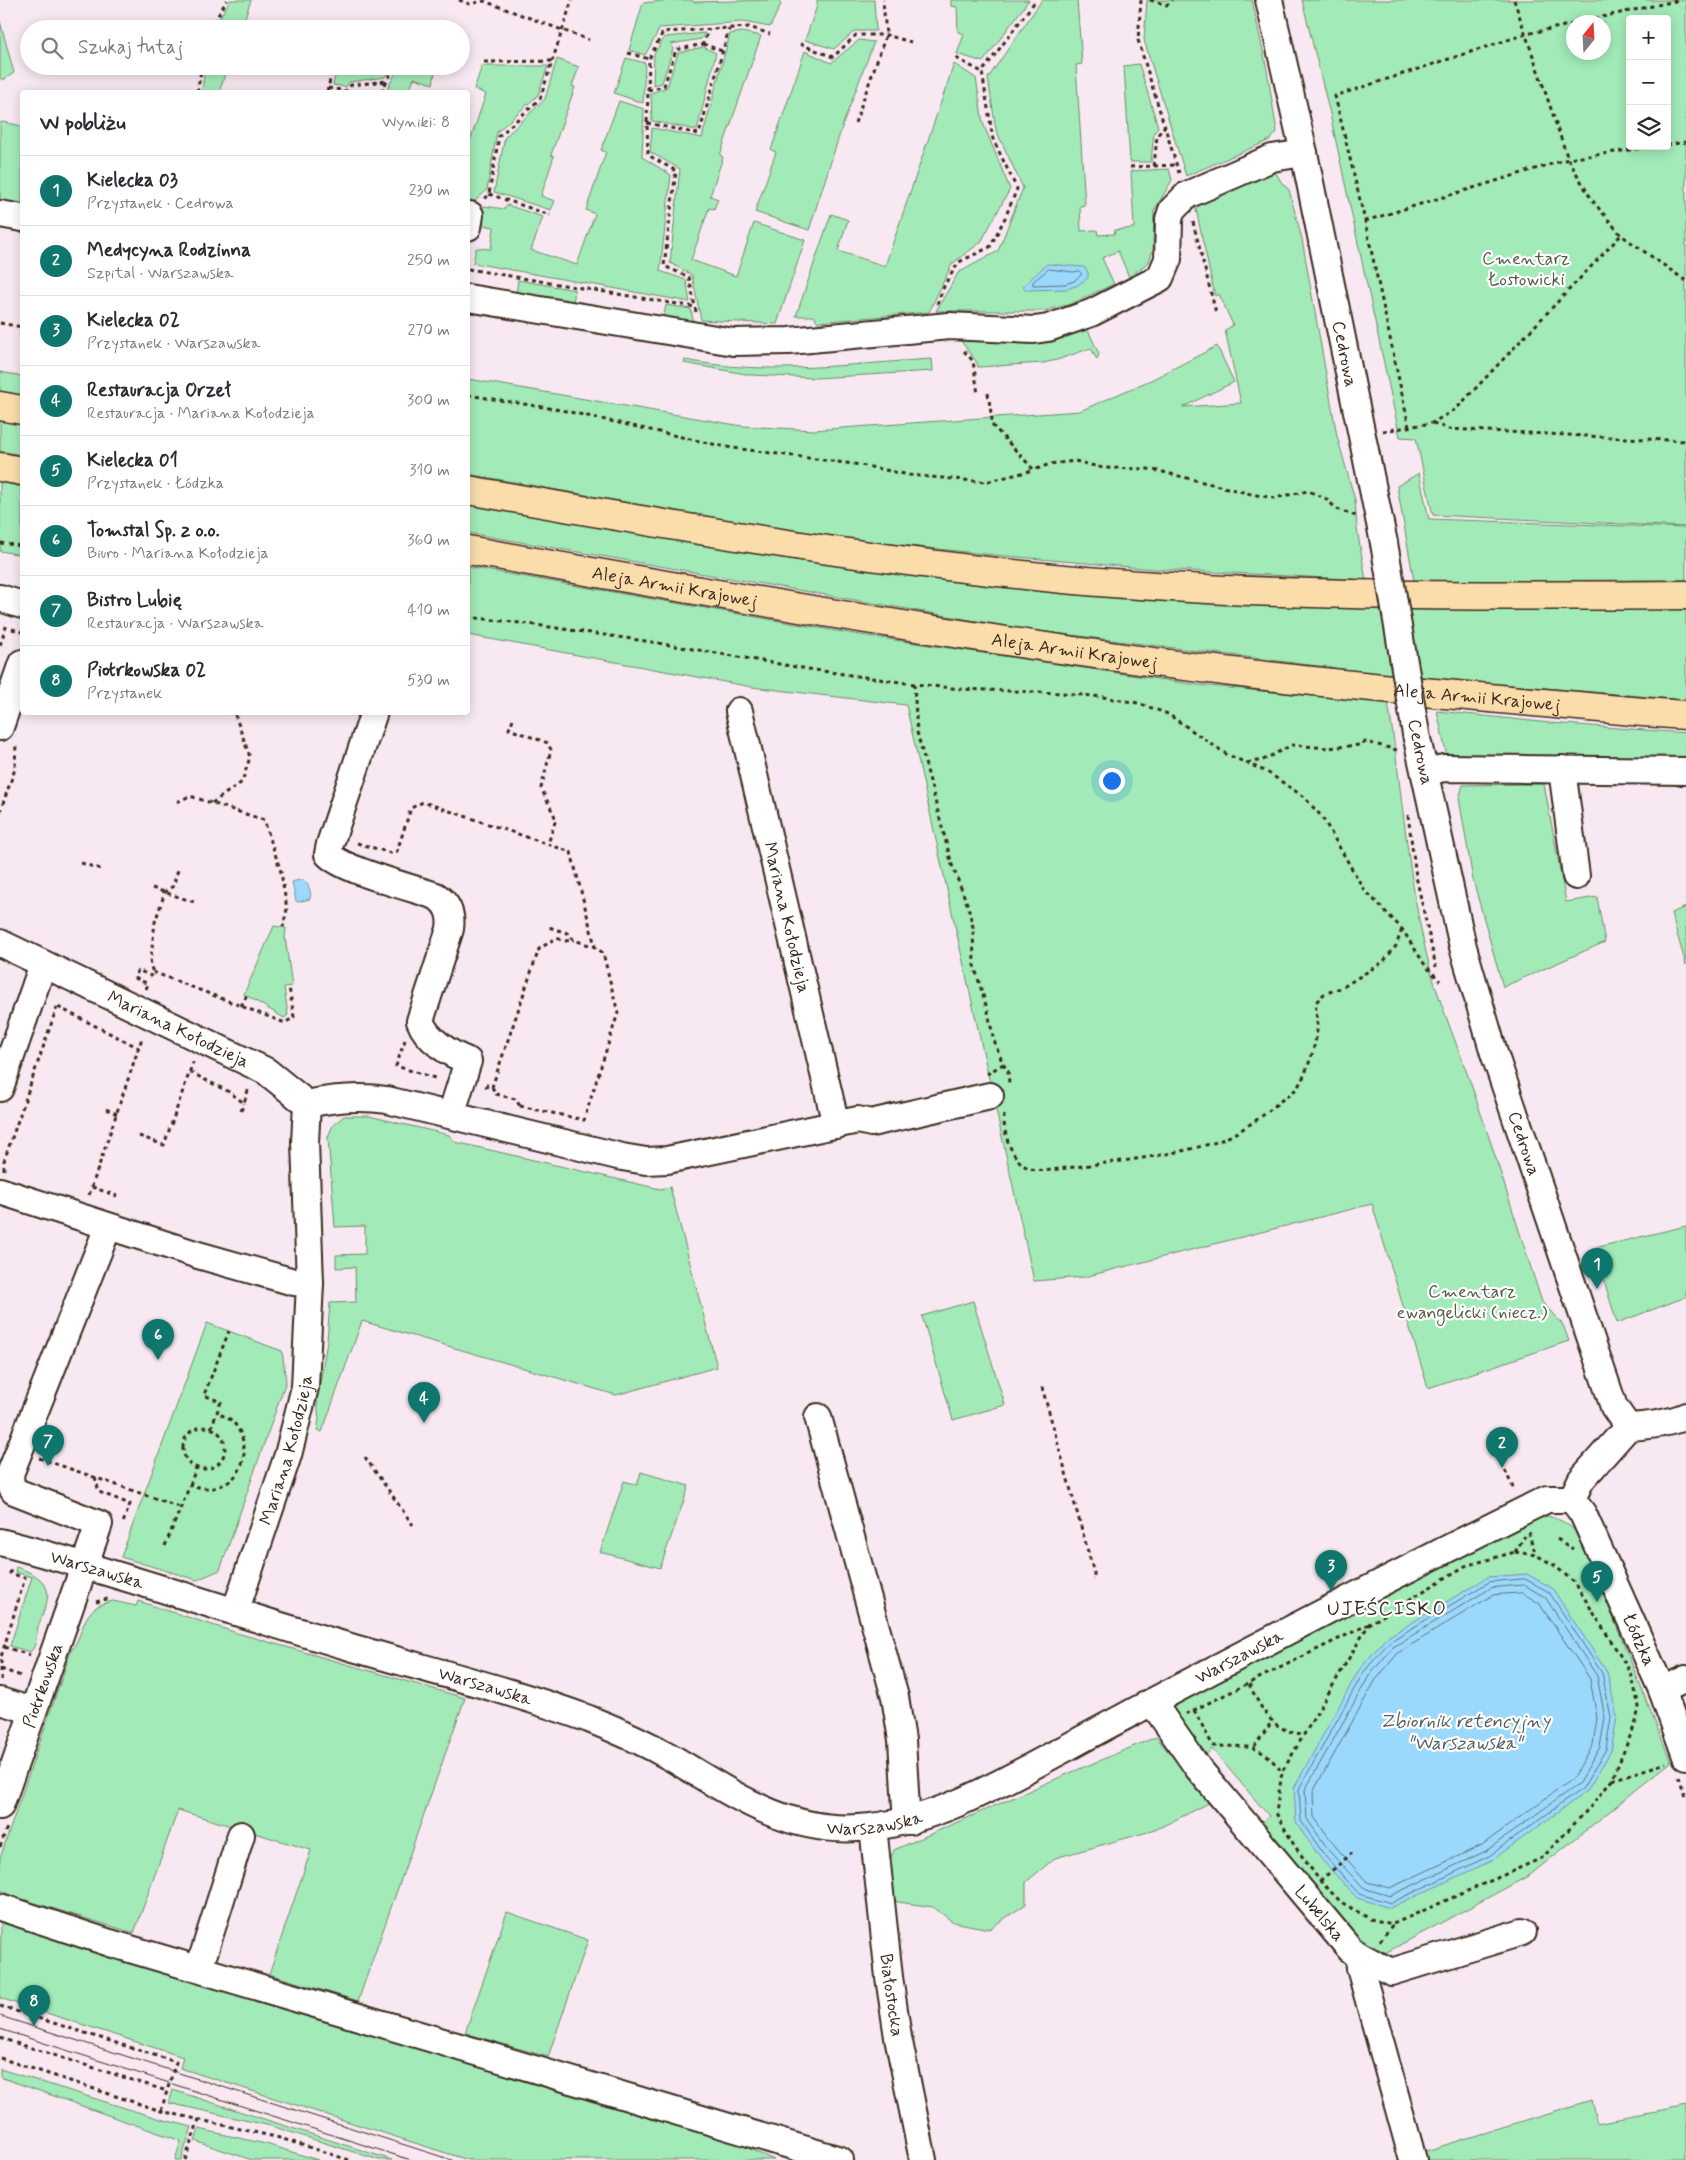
<!DOCTYPE html>
<html lang="pl">
<meta charset="utf-8">
<style>
body{margin:0;font-family:Mynerve,sans-serif;background:#f2f2f3;color:#2b2b33}
.controls{position:absolute;right:15px;top:15px;display:grid;overflow:hidden;border-radius:5px;box-shadow:0 2px 12px #0003}
.controls button{width:45px;height:45px;display:grid;place-items:center;padding:0;border:0;border-bottom:1px solid #e1e1e2;background:#fff;color:#2b2b33;font:25px sans-serif}
.compass{position:absolute;left:1566px;top:15px;width:45px;height:45px;border-radius:50%;background:#fff;box-shadow:0 2px 12px #0003;rotate:18deg}
.you{position:absolute;left:1111px;top:780px;width:18px;height:18px;margin:-12px;border:4px solid #fff;border-radius:50%;background:#1a73e8;box-shadow:0 0 0 8px #1a73e833}
.badge{display:grid;place-items:center;width:32px;height:32px;border-radius:50%;background:#0f766e;color:#fff;font-size:16px;font-weight:700}
.pin{position:absolute;translate:-50% -41px;filter:drop-shadow(0 1px 2px #0008)}
.pin::after{content:'';position:absolute;top:26px;width:18px;height:15px;background:inherit;clip-path:polygon(0 0,100% 0,50% 100%)}
.list{margin:0;padding:0;list-style:none}
h2{display:flex;justify-content:space-between;align-items:center;height:65px;margin:0;padding:0 20px;font-size:21px}
h2 small{font-size:16px;font-weight:400;color:#7c7c81}
.list li{display:grid;grid-template-columns:32px 1fr auto;gap:15px;align-items:center;box-sizing:border-box;height:70px;padding:0 20px;border-top:1px solid #e1e1e2}
.list b{display:block;font-size:19px;white-space:nowrap}
.list p{margin:0;font-size:16px;white-space:nowrap;color:#7c7c81}
.list em{font-size:16px;font-style:normal;color:#7c7c81}
.icon{flex:none;width:28px;height:28px;fill:none;stroke:currentColor;stroke-width:2;stroke-linecap:round;stroke-linejoin:round}
.map{position:relative;flex:none;width:1686px;height:2160px;overflow:hidden}
.search{position:absolute;background:#fff;box-shadow:0 2px 12px #0003;left:20px;top:20px;width:450px;height:55px;display:flex;align-items:center;gap:12px;box-sizing:border-box;padding:0 18px;border-radius:28px;color:#7c7c81;font-size:19px}
.panel{position:absolute;background:#fff;box-shadow:0 2px 12px #0003;left:20px;top:90px;width:450px;height:625px;border-radius:5px}
.map>svg:first-child{display:block}
.green{fill:#a2eab8;stroke:#6e8a6b;fill-rule:evenodd}
.water{fill:#9bd9fc;stroke:#7593a3}
.lines{fill:none;stroke-linecap:round;stroke-linejoin:round}
.shore{stroke:#617077;stroke-width:1}
.minor-casing{stroke:#3b2a1e;stroke-width:30}
.major-casing{stroke:#3b2a1e;stroke-width:31}
.path{stroke:#3b2a1e;stroke-width:3;stroke-dasharray:4 4;stroke-linecap:butt}
.minor{stroke:#fff;stroke-width:26}
.major{stroke:#fbddab;stroke-width:28}
.tram{stroke:#3b2a1e;stroke-width:1}
.minor-bridge-casing{stroke:#3b2a1e;stroke-width:30;stroke-linecap:butt}
.minor-bridge{stroke:#fff;stroke-width:26}
.labels{text-anchor:middle;stroke-width:4.5;stroke-linejoin:round;paint-order:stroke}
.park-label{font-size:18px;fill:#555a44;stroke:#fff}
.street-label{font-size:18px;fill:#3b2a1e;stroke:#fff}
.water-label{font-size:19px;font-style:italic;fill:#585f61;stroke:#fff}
.quarter-label{font-size:20px;letter-spacing:1px;fill:#3b2a1e;stroke:#fff}
</style>
<div class="map">
<svg width="1686" height="2160" viewBox="0 0 1686 2160">
<rect width="100%" height="100%" fill="#f8e8f1"/>
<filter id="ink" filterUnits="userSpaceOnUse"><feTurbulence type="fractalNoise" baseFrequency=".02" numOctaves="2"/><feDisplacementMap in="SourceGraphic" scale="10" xChannelSelector="R" yChannelSelector="G"/><feConvolveMatrix kernelMatrix="1 2 1 2 8 2 1 2 1" color-interpolation-filters="sRGB"/></filter>
<g filter="url(#ink)">
<path class="green" d="M230,0H251L241,29H213Z
M672,0H692L693,2L777,0L781,4L770,27L743,22L660,28L645,55L629,50L643,3Z
M817,0H874L876,31H855L834,49L805,40L817,6Z
M951,0H1029L983,62L957,54L964,34L958,32L957,7L951,6Z
M1042,0H1077L1082,64L1076,65L1085,205L1080,206L1081,231L1097,230L1098,235L1114,234L1115,230L1134,228L1131,171L1169,169L1172,180L1154,211L1153,249L1149,262L1129,277L1118,251L1102,258L1114,284L1071,304L1044,311H936L958,273L998,251L1023,188L996,130L988,78Z
M1147,0H1252L1267,70L1277,132L1270,140L1186,176L1144,40Z
M1302,0H1686V527L1433,515L1416,438L1400,437L1330,114ZM1630,19H1667V146H1630ZM1574,22H1604V52H1574Z
M0,21L14,73L3,80L0,78Z
M742,32L761,36L720,155L723,157L710,196L718,199L714,209L709,208L691,260L736,276L754,223L805,240L777,324L701,320L692,275L670,263L680,169L650,152L652,128L702,138L730,34Z
M705,33L701,39L671,44L673,49L662,83L653,85L654,54L665,37Z
M859,40L874,42L843,124L809,230L755,212L776,152L771,150L805,51L831,63Z
M703,47L716,53L697,130L652,121L651,93L667,87L678,53Z
M626,58L645,63L643,103L614,93Z
M557,59L579,67L572,86L575,87L551,155L554,156L541,196L555,201L551,210L494,192L505,137L545,99Z
M954,64L976,78L983,123L1010,189L981,242L952,264L929,312L818,322L814,316H796L831,214L848,220L838,251L885,266Z
M1139,64L1158,127L1154,133L1151,162H1130L1124,66Z
M205,66H228L219,92H202Z
M399,66H436L433,84L414,78L409,92H386Z
M482,66H548L538,95L497,132L487,190L468,207V147L486,94L474,89Z
M388,71L385,77L349,82L346,87L333,85L335,76Z
M619,101L644,109L642,157L671,175L660,271L686,280L690,302L473,263L476,248L491,249L494,227L475,224L476,218L484,206L504,209L507,205L543,217L531,250L577,265L595,214L586,210L606,152L601,150Z
M3,122L22,126V208L0,205V123Z
M1274,170L1282,183L1289,190L1302,239L1337,436L1355,500L1357,529L1366,580L1154,569L994,555L810,535L468,474V379L742,426L814,430L1080,411L1153,379L1217,346L1234,382L1183,407L1241,403L1225,330L1233,325L1219,294L1215,296L1195,205Z
M518,280L575,290L573,303L516,294Z
M666,305L691,309L694,325L663,319Z
M1084,330L1089,332L1099,354L1097,360L1091,348L1057,360L1043,363L978,367L977,363L959,338Z
M932,359L933,371L816,378L751,375L684,363L685,360C767,376 849,364 932,359Z
M0,372L22,376V396L0,392Z
M0,420L22,424V455L0,451Z
M1419,473L1429,519L1686,528V580L1414,581L1397,486Z
M0,482L22,487V555L0,551Z
M468,503L1205,602L1365,608L1686,609V700L1382,674L1023,629L468,533Z
M468,567L854,634L1198,685L1388,703C1403,791 1407,881 1430,968C1442,1011 1460,1051 1474,1093C1498,1162 1519,1232 1542,1302L1563,1325L1569,1341L1428,1388L1372,1204L1084,1277L1034,1281L906,705L752,687L468,635Z
M1437,711L1550,723L1686,733V763L1448,761Z
M1544,784L1566,902L1597,897L1605,942L1503,987L1473,880L1459,798L1463,785Z
M1686,907V965L1671,913Z
M274,926L286,928L285,937L292,986L284,987L288,1015L284,1018L244,994Z
M344,1116H369L449,1135L455,1142L660,1189L670,1187L717,1367L616,1395L362,1321L322,1432L317,1430L319,1420L317,1401L327,1341L330,1303L356,1302L355,1267L336,1268V1255L365,1254V1226L335,1227L328,1137L333,1125Z
M1686,1226V1297L1617,1323L1594,1248Z
M973,1301L1005,1405L953,1420L922,1316Z
M207,1323L282,1351L286,1381L220,1570L197,1580L121,1557Z
M641,1472L689,1486L660,1568L600,1552L624,1481L637,1485Z
M1547,1516C1564,1520 1572,1526 1582,1540L1671,1762L1530,1875L1385,1953L1367,1945L1342,1927L1258,1825L1269,1816L1212,1749L1203,1757L1188,1739L1172,1706L1532,1520Z
M16,1567C31,1572 52,1581 47,1601C45,1610 41,1618 38,1627C36,1636 37,1646 30,1652L10,1646L32,1577L15,1572Z
M113,1601L136,1606L138,1601L237,1633L465,1698L358,2001L269,1974L311,1850L178,1810L134,1933L38,1904L31,1910L8,1901L10,1894L0,1890V1858L71,1651C87,1629 80,1607 113,1601Z
M1156,1737L1211,1802L1155,1830L1055,1858L1026,1882V1904L989,1929L953,1922L933,1907L891,1901L887,1867L894,1850L1065,1775Z
M507,1912L588,1940L548,2057L465,2033Z
M1,1921L688,2121L774,2160H468L180,2068L183,2057L0,1998Z
M0,2069L157,2118L192,2127L181,2160H175L181,2141L0,2077Z
M173,2090L392,2160H379L271,2126L169,2103Z
M1591,2100L1597,2123L1686,2106V2160H1418L1416,2154Z
M199,2129L266,2144L318,2160H252L195,2141Z"/>
<path class="water" d="M1047,264L1084,267L1088,272V278L1076,286L1066,289L1025,290L1023,286Z
M302,879C308,883 312,891 310,899L298,902L296,901L292,882Z
M1527,1574L1552,1588L1607,1672L1617,1717L1611,1751L1587,1791L1491,1861L1390,1908L1357,1898L1321,1859L1296,1823L1294,1788L1359,1670L1386,1638L1488,1577Z"/>
<g class="lines">
<path class="shore" d="M1049,269L1073,272L1079,271L1082,274L1074,281L1065,284L1033,285V282Z
M1525,1579L1549,1592L1602,1673L1611,1717L1606,1749L1583,1788L1489,1856L1391,1903L1359,1894L1325,1856L1301,1821L1299,1789L1363,1673L1389,1642L1489,1582Z
M1524,1585L1545,1597L1597,1676L1605,1718L1600,1747L1579,1783L1486,1851L1390,1896L1363,1888L1330,1852L1307,1819L1305,1790L1369,1676L1393,1647L1491,1588Z
M1522,1593L1539,1603L1590,1679L1597,1718L1593,1745L1573,1778L1482,1845L1390,1888L1367,1882L1336,1847L1314,1817L1313,1792L1375,1681L1398,1653L1493,1595Z"/>
<g class="minor-casing">
<g id="minor">
<path id="s1" d="M1269,0L1304,153L1384,543"/>
<path d="M0,214L22,218"/>
<path d="M468,227L470,215"/>
<path d="M468,298L734,342L789,341L949,326L1034,330L1048,328L1091,313L1160,278L1168,259L1169,219L1172,210L1187,195L1272,158L1304,153"/>
<path d="M0,598L22,605"/>
<path id="s2" d="M739,711L836,1125"/>
<path d="M374,712L330,844L328,854C342,870 413,888 436,896C448,904 452,915 450,929L420,1021C427,1040 450,1054 468,1061L451,1115"/>
<path d="M0,727L22,663"/>
<path id="s3" d="M1416,734L1463,947L1494,1053L1614,1407L1628,1427"/>
<path d="M1562,769L1576,876"/>
<path d="M1425,772L1444,768L1686,771"/>
<path id="s4" d="M0,943L266,1071L307,1104"/>
<path d="M0,1088L43,964"/>
<path d="M307,1104C335,1098 359,1096 387,1100L622,1157L646,1161L667,1160L858,1120L871,1123L990,1096"/>
<path d="M0,1191L198,1255L294,1282L310,1283"/>
<path d="M818,1417L895,1697L902,1740L906,1808L910,1821"/>
<path id="s5" d="M1572,1499L1583,1514L1662,1690L1686,1756"/>
<path d="M1572,1499L1581,1480L1628,1427C1648,1426 1667,1424 1686,1416"/>
<path id="s6" d="M0,1542C117,1572 231,1612 347,1646C428,1670 510,1690 589,1719C617,1730 646,1743 672,1758C731,1793 787,1833 858,1828C935,1824 1001,1782 1068,1747C1095,1732 1122,1718 1150,1703C1281,1634 1413,1565 1547,1499H1572"/>
<path id="s7" d="M235,1612L288,1455L305,1387L310,1283L305,1142L307,1104"/>
<path d="M1662,1690L1686,1679"/>
<path d="M0,1701L33,1711"/>
<path id="s8" d="M1152,1702L1198,1768L1350,1949C1362,1959 1377,1964 1391,1972L1522,1932"/>
<path id="s9" d="M0,1806L99,1524L14,1491L11,1486L10,1474L108,1227"/>
<path id="s10" d="M873,1827L889,1977L898,2037L923,2160"/>
<path d="M0,1907L110,1943L840,2160"/>
<path d="M1359,1956L1360,1968L1413,2160"/>
<path d="M199,1969L241,1835"/>
</g>
</g>
<g class="major-casing">
<g id="major">
<path d="M0,406L22,410"/>
<path d="M0,467L22,471"/>
<path d="M468,490C666,525 864,560 1064,579C1271,598 1478,596 1686,595"/>
<path id="s11" d="M468,550C722,595 976,641 1233,672C1369,689 1507,699 1643,712L1686,715"/>
</g>
</g>
<path class="path" d="M459,0L470,4L484,1L589,40
M1141,0L1138,40L1179,173
M1150,0L1167,5L1172,0
M1514,0L1568,159L1592,200L1621,235L1686,281
M1579,22L1680,0
M210,29L227,0
M703,44L722,51
M800,44L833,57L856,35H886L911,42
M628,53L649,59
M956,58L982,72
M484,62L553,61
M328,88L346,91L351,85L387,81
M648,90L664,86L676,50L703,44L709,29
M197,92L202,66
M327,92L332,72L386,66
M381,92L395,66
M647,123L699,134L729,29
M855,123L886,35L883,0
M1667,145L1686,142
M1154,166L1157,136L1164,127
M1130,167L1176,165
M489,194L550,215
M485,199L489,194L499,136L540,99L572,0
M1365,221L1568,159L1656,146
M1193,222L1216,313
M468,269L695,307
M937,304L945,284L959,262L990,247L1005,218L1017,189L993,139L982,72L1036,0
M696,312L689,277L664,266L676,171L648,155L647,123L649,59L663,32L749,27L770,34
M0,323L22,327
M964,351L973,361L978,394
M988,393L993,426L1034,470L1050,464L1075,461L1103,468L1148,469L1163,472L1251,494L1274,498L1308,491L1325,498L1337,509L1356,516
M468,395L561,410L726,447L861,465L909,475L986,482L1034,470
M1433,423L1448,429L1686,441
M1409,427L1365,221L1335,96L1526,34L1574,24
M1383,431L1432,423L1456,409L1621,235
M0,543L22,546
M468,617L529,624L652,642L808,669L914,684L961,689L1062,693L1103,697L1138,703L1168,714L1226,754L1267,772L1304,797L1322,817L1363,888L1402,929L1425,965L1440,981
M12,629L22,632
M0,645L7,624
M914,684L917,732L952,865L968,906L973,927L974,965L988,1012L994,1041L1003,1064L987,1074
M513,719L509,729L548,743L551,750L541,788L556,819L548,844
M1247,763L1263,760L1292,745L1328,748L1359,745L1366,742L1397,750
M177,802L190,796L264,820L281,872L287,909L283,927
M212,803L242,782L250,757L234,712
M0,812L15,769L16,743
M1408,815L1416,876L1436,967
M357,843L391,853L397,851L411,808L423,802L571,852L595,946
M81,863L104,870
M152,888L197,903
M153,972L285,1023L294,1017L289,987
M146,989L148,984L135,978L138,970L151,976L153,972L150,965L155,922L165,892L173,886L178,870
M241,1006L247,995
M58,1007L139,1048
M405,1040L396,1066L438,1079
M1003,1064L1008,1071L1009,1084
M190,1072L229,1092L244,1103L249,1087
M492,1087L496,1094L515,1099L520,1106
M486,1088L487,1085L492,1087L539,949L556,938L565,941L574,940
M520,1106L584,1120L618,1013L603,953L595,947L574,940L567,933L549,927
M106,1109L117,1114
M241,1111L244,1103
M1004,1115C1003,1133 1011,1159 1028,1168C1032,1170 1039,1170 1044,1171C1100,1163 1159,1159 1213,1143C1232,1138 1264,1116 1278,1103C1286,1096 1295,1093 1300,1083C1307,1072 1317,1042 1317,1029C1318,1020 1315,1012 1316,1002L1324,994L1343,987L1383,962L1396,946L1402,929
M139,1136L164,1145L193,1062
M4,1170V1161L57,1007
M92,1187L117,1196
M89,1195L142,1038
M1042,1387L1094,1573V1580
M183 1448a21 21 0 1 1 42 0a21 21 0 1 1-42 0Z
M211,1428L221,1402L204,1395L229,1331
M365,1457L413,1525
M39,1458L180,1507
M1505,1470L1514,1490
M95,1477L99,1492L130,1504L123,1523
M190,1485L196,1468
M1528,1532L1536,1555
M1557,1539L1573,1549
M165,1546L190,1485C198,1487 208,1490 217,1487C248,1479 252,1440 231,1420C227,1417 221,1415 217,1413
M1515,1552L1536,1555L1554,1565L1575,1583L1631,1673L1639,1707L1636,1722L1612,1780L1593,1804L1542,1858L1393,1924L1370,1919L1341,1902L1320,1881L1294,1845L1276,1813L1282,1772L1369,1624L1465,1566Z
M1515,1552L1525,1536
M96,1602L111,1598
M4,1647L30,1655
M1,1669L21,1676
M1,1680V1657L25,1578L10,1573L11,1569
M1249,1684C1262,1710 1272,1732 1304,1734
M1194,1710L1213,1746C1248,1747 1259,1742 1282,1772
M1186,1714L1369,1624
M1254,1747L1273,1720
M1679,1777L1686,1800
M1612,1780L1666,1763
M0,1847L7,1827
M1320,1881L1352,1853
M1380,1941L1393,1924
M0,2006L176,2062L167,2091
M0,2038L167,2091L161,2111
M0,2058L161,2111L280,2138L349,2160
M185,2160L199,2119"/>
<use href="#minor" class="minor"/>
<use href="#major" class="major"/>
<path class="tram" d="M0,2016L452,2160
M0,2029L411,2160"/>
<g class="minor-bridge-casing">
<path id="minor-bridge" d="M1384,543L1416,734"/>
</g>
<use href="#minor-bridge" class="minor-bridge"/>
</g>
</g>
<g class="labels">
<g class="park-label">
<text x="1526" y="264">Cmentarz<tspan x="1526" dy="21">Łostowicki</tspan></text>
<text x="1472" y="1297">Cmentarz<tspan x="1472" dy="21">ewangelicki (niecz.)</tspan></text>
</g>
<g class="street-label">
<text dy="6" stroke="none"><textPath href="#s1" startOffset="362">Cedrowa</textPath></text>
<text dy="6" stroke="none"><textPath href="#s11" startOffset="210">Aleja Armii Krajowej</textPath></text>
<text dy="6" stroke="none"><textPath href="#s11" startOffset="615">Aleja Armii Krajowej</textPath></text>
<text dy="6" stroke="none"><textPath href="#s11" startOffset="1020">Aleja Armii Krajowej</textPath></text>
<text transform="translate(1421 752) rotate(78)" y="6">Cedrowa</text>
<text dy="6" stroke="none"><textPath href="#s2" startOffset="212">Mariana Kołodzieja</textPath></text>
<text dy="6" stroke="none"><textPath href="#s4" startOffset="198">Mariana Kołodzieja</textPath></text>
<text dy="6" stroke="none"><textPath href="#s3" startOffset="424">Cedrowa</textPath></text>
<text dy="6" stroke="none"><textPath href="#s7" startOffset="170">Mariana Kołodzieja</textPath></text>
<text dy="6" stroke="none"><textPath href="#s6" startOffset="101">Warszawska</textPath></text>
<text dy="6" stroke="none"><textPath href="#s5" startOffset="156">Łódzka</textPath></text>
<text dy="6" stroke="none"><textPath href="#s6" startOffset="1330">Warszawska</textPath></text>
<text dy="6" stroke="none"><textPath href="#s9" startOffset="128">Piotrkowska</textPath></text>
<text dy="6" stroke="none"><textPath href="#s6" startOffset="506">Warszawska</textPath></text>
<text dy="6" stroke="none"><textPath href="#s6" startOffset="926">Warszawska</textPath></text>
<text dy="6" stroke="none"><textPath href="#s8" startOffset="270">Lubelska</textPath></text>
<text dy="6" stroke="none"><textPath href="#s10" startOffset="169">Białostocka</textPath></text>
</g>
<g class="water-label">
<text x="1465" y="1727">Zbiornik retencyjny<tspan x="1465" dy="22">"Warszawska"</tspan></text>
</g>
<g class="quarter-label">
<text x="1387" y="1615">UJEŚCISKO</text>
</g>
</g>
</svg>
<div class="controls">
<button>+</button>
<button>−</button>
<button><svg class="icon" aria-label="layers" viewBox="0 0 24 24"><path d="M12 4l9 5-9 5-9-5zM3 14l9 5 9-5"/></svg></button>
</div>
<svg class="compass" viewBox="-18 -18 36 36"><path d="M0-13l5 13h-10z" fill="#e53935"/><path d="M0 13l5-13h-10z" fill="#7c7c81"/></svg>
<div class="you"></div>
<div class="pin badge" style="left:1597px;top:1289px">1</div>
<div class="pin badge" style="left:1502px;top:1468px">2</div>
<div class="pin badge" style="left:1331px;top:1591px">3</div>
<div class="pin badge" style="left:424px;top:1423px">4</div>
<div class="pin badge" style="left:1597px;top:1602px">5</div>
<div class="pin badge" style="left:158px;top:1360px">6</div>
<div class="pin badge" style="left:48px;top:1466px">7</div>
<div class="pin badge" style="left:34px;top:2026px">8</div>
<div class="search"><svg class="icon" aria-label="search" viewBox="0 0 24 24"><circle cx="10" cy="10" r="6"/><path d="M15 15l6 6"/></svg>Szukaj tutaj</div>
<section class="panel">
<h2>W pobliżu<small>Wyniki: 8</small></h2>
<ul class="list">
<li><span class="badge">1</span><div><b>Kielecka 03</b><p>Przystanek · Cedrowa</p></div><em>230 m</em></li>
<li><span class="badge">2</span><div><b>Medycyna Rodzinna</b><p>Szpital · Warszawska</p></div><em>250 m</em></li>
<li><span class="badge">3</span><div><b>Kielecka 02</b><p>Przystanek · Warszawska</p></div><em>270 m</em></li>
<li><span class="badge">4</span><div><b>Restauracja Orzeł</b><p>Restauracja · Mariana Kołodzieja</p></div><em>300 m</em></li>
<li><span class="badge">5</span><div><b>Kielecka 01</b><p>Przystanek · Łódzka</p></div><em>310 m</em></li>
<li><span class="badge">6</span><div><b>Tomstal Sp. z o.o.</b><p>Biuro · Mariana Kołodzieja</p></div><em>360 m</em></li>
<li><span class="badge">7</span><div><b>Bistro Lubię</b><p>Restauracja · Warszawska</p></div><em>410 m</em></li>
<li><span class="badge">8</span><div><b>Piotrkowska 02</b><p>Przystanek</p></div><em>530 m</em></li>
</ul>
</section>
</div>
